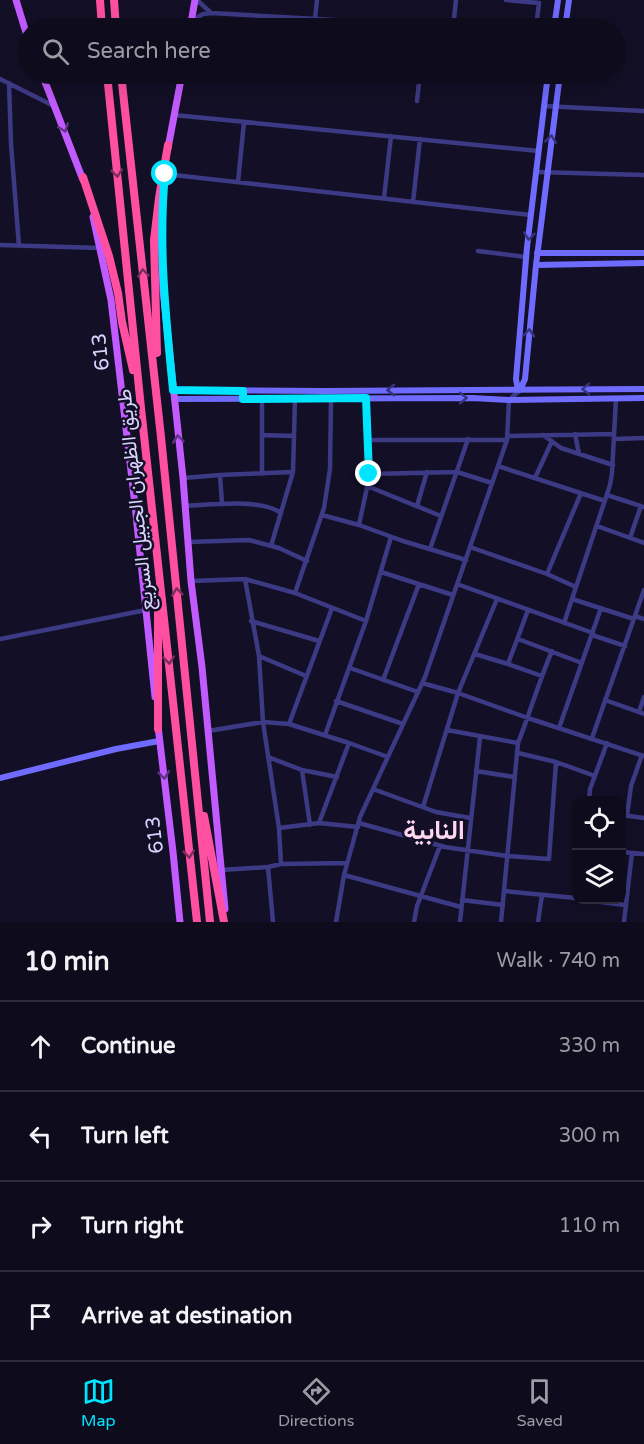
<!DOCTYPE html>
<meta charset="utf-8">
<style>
body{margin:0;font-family:"Varela Round",Vazirmatn,sans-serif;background:#1c1929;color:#f1f3f6}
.controls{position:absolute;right:18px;bottom:18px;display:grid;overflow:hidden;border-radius:12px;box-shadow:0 6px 24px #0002}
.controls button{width:54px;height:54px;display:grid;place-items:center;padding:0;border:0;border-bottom:2px solid #2e2b3b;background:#0e0b1c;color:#f1f3f6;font:30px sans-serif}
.stop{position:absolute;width:18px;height:18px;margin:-14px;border:4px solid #00e5ff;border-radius:50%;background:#fff}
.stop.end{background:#00e5ff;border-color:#fff;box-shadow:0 2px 6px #0008}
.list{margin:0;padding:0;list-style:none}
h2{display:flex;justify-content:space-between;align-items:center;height:78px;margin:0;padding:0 24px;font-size:26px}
h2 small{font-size:20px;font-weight:400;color:#9b9ba3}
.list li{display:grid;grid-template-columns:39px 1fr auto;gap:18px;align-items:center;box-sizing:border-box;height:90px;padding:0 24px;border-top:2px solid #2e2b3b}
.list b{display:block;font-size:22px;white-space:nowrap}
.list em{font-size:20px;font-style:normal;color:#9b9ba3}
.icon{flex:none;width:33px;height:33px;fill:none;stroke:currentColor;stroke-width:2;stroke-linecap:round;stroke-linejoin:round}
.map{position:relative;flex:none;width:644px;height:922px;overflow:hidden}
.search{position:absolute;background:#0e0b1c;box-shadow:0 6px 24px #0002;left:18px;right:18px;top:18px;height:66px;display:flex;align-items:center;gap:15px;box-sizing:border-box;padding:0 21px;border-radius:33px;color:#9b9ba3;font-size:22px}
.sheet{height:438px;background:#0e0b1c}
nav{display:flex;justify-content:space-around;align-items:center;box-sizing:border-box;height:84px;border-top:2px solid #2e2b3b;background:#0e0b1c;font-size:16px;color:#9b9ba3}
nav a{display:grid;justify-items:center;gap:3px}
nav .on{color:#00e5ff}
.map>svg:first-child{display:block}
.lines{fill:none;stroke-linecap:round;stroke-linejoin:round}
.street{stroke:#3d3a85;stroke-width:4.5}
.secondary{stroke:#6f6bff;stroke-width:6}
.primary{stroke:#c25bff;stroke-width:7}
.highway{stroke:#ff4fa3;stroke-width:8}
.oneway{stroke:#623188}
.oneway2{stroke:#38347d}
.oneway3{stroke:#7d2c5e}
.route{stroke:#00e5ff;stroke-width:8}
.labels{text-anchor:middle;stroke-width:5;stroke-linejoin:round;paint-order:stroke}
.street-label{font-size:20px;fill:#d9d4ff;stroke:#130f26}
.district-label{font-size:26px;font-weight:bold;fill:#ffd6f0;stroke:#130f26}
</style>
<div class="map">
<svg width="644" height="922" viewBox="0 0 644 922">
<rect width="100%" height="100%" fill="#130f26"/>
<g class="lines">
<path class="street" d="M506,0L539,3L536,28
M211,13L406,24L420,28
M191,21L203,14L211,13L197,0
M314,28L317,0
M453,28L456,0
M0,79L54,106
M9,83L11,144L19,246
M417,101L420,74
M544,106L644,111
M174,115L539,151
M536,172L644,175
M165,174L531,215
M238,182L244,122
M384,198L391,136
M413,202L420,139
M0,245L100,248
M478,251L526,257
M262,399V474
M575,434L579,454
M262,435L294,436
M543,435L561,448L613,465
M508,436L614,434
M614,439L644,438
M367,440H507
M498,466L605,501
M369,474L457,472L492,483
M220,475L222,504
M183,478L220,475L293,472
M535,478L552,441
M367,486L441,516
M607,495L644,507
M185,506C210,505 261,498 281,513
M417,506L427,472
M322,515L359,525L403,541L466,560
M359,525L369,478L366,398
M597,526L644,543
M630,538L641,506
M188,542L249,540L279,548L307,561
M271,546L293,472L295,399
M470,547L547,574L576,587
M430,549L468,439
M381,572L453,595
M547,574L581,493
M245,579L259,656L263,722L279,828L281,864
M191,581L245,579L295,593L366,621
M457,584L593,633
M295,593L324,508L330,469L331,399
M572,599L634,619
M635,616L644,619
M251,621L319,641
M564,623L610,485L612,473L616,398
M592,635L625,646
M0,639L146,610
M518,639L582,663
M475,654L508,664L542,676
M259,656L306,676
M508,664L528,610
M350,668L418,692
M383,680L419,584
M422,683L458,693L528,718L644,756
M605,700L644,714
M336,701L403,724
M639,712L644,697
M289,724L332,608
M559,728L601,608
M447,730L518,743
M208,731L263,722L289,724L349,743L388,757
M325,735L366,621L391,537
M592,738L644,590
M518,753L556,762L595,776
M268,757L302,770L337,777
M302,770L310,825
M476,771L514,777
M373,789L436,812L470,818
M589,800L590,789L607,743
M423,807L458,693L497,599
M622,815L644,818
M627,816L631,786L642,755
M319,823L349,743
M359,823L445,847L507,856L549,859L556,762
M279,828L319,823L358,827
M622,852L644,854
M268,867L273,922
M221,870L268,867L281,864L347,863
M344,875L461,907
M504,891L576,898
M462,900L503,905
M585,900L625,905
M336,922L344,875L360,817L425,677L507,440L509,400L520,390
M414,922L417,906L440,846
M460,922L480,737
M501,922L518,743C530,713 539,681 552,651
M538,922L542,895
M624,922L632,853"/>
<path class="secondary" d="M554,28L558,0
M565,28L569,0
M537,253H644
M536,265L644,263
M173,390L324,391L644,389
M520,390L525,379L536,265L560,74
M520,390L517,385L516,379L527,247L548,74
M174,399L472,398L509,400L644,398
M0,778L116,749L159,741"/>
<path class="primary" d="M16,0L28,39
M190,28L195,0
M42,74L83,180
M168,148L182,74
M162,200L161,226L163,290L183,478L191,581L202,667L225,909
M93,217L111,300L135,505L155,697
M158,726L173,852L180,922"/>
<path class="highway" d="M100,0L102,28
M114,0L116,28
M107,74L141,408L197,922
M121,74L161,437L210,922
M83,177L109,256L118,293L122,322L133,370
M157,353L154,240L159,198L168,145
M158,599V729
M204,816L224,922"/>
</g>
<defs><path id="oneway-chevron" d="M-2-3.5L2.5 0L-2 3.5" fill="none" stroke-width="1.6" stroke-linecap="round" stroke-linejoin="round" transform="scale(1.5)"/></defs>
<g class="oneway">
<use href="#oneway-chevron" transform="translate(64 128) rotate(69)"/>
<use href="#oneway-chevron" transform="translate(178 439) rotate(-96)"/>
<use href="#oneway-chevron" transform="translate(164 775) rotate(83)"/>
</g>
<g class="oneway2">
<use href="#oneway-chevron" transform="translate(551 139) rotate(-83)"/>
<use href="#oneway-chevron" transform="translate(529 236) rotate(97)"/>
<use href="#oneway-chevron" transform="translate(529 333) rotate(-85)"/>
<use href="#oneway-chevron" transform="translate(586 389) rotate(179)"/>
<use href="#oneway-chevron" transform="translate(391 390) rotate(180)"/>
<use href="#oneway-chevron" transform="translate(463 398)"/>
</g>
<g class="oneway3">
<use href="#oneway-chevron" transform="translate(117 173) rotate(84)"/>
<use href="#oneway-chevron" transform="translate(143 273) rotate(-96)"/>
<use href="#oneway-chevron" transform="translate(177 592) rotate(-96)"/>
<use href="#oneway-chevron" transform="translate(169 660) rotate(84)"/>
<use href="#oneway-chevron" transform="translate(189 854) rotate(84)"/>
</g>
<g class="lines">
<path class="route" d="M165,174C158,247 166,318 173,390L243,391V399L366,398L369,474"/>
</g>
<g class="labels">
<g class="street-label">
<text transform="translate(100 352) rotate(-96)" y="7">613</text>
<text transform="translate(135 500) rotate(-96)" y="7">طريق الظهران الجبيل السريع</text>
<text transform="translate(154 835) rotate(-97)" y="7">613</text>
</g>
<g class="district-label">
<text x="434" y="839">النابية</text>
</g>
</g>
</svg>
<div class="controls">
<button><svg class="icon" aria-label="locate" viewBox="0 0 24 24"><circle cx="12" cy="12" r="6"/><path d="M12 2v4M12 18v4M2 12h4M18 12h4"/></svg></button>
<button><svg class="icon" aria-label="layers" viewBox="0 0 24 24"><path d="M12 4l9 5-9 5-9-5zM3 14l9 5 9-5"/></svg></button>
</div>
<div class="stop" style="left:165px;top:174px"></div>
<div class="stop end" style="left:369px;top:474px"></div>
<div class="search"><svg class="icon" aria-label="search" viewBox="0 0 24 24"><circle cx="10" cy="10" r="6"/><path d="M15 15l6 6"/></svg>Search here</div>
</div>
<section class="sheet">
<h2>10 min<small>Walk · 740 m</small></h2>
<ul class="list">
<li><svg class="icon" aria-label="ahead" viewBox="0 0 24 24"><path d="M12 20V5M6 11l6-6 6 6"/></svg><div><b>Continue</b></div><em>330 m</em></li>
<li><svg class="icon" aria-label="left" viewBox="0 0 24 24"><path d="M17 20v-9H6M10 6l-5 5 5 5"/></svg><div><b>Turn left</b></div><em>300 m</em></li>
<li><svg class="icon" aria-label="right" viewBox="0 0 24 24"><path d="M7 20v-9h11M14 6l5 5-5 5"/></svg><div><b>Turn right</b></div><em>110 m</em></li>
<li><svg class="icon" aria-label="arrive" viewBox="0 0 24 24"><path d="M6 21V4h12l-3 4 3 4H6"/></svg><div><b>Arrive at destination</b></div></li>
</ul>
</section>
<nav>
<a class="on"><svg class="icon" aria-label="map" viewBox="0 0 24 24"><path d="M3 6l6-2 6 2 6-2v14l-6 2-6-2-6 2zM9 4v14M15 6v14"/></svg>Map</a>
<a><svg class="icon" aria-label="directions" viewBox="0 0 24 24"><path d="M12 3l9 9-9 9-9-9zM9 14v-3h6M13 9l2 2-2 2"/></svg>Directions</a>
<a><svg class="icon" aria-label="saved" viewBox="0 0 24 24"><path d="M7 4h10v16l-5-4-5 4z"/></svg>Saved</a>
</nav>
